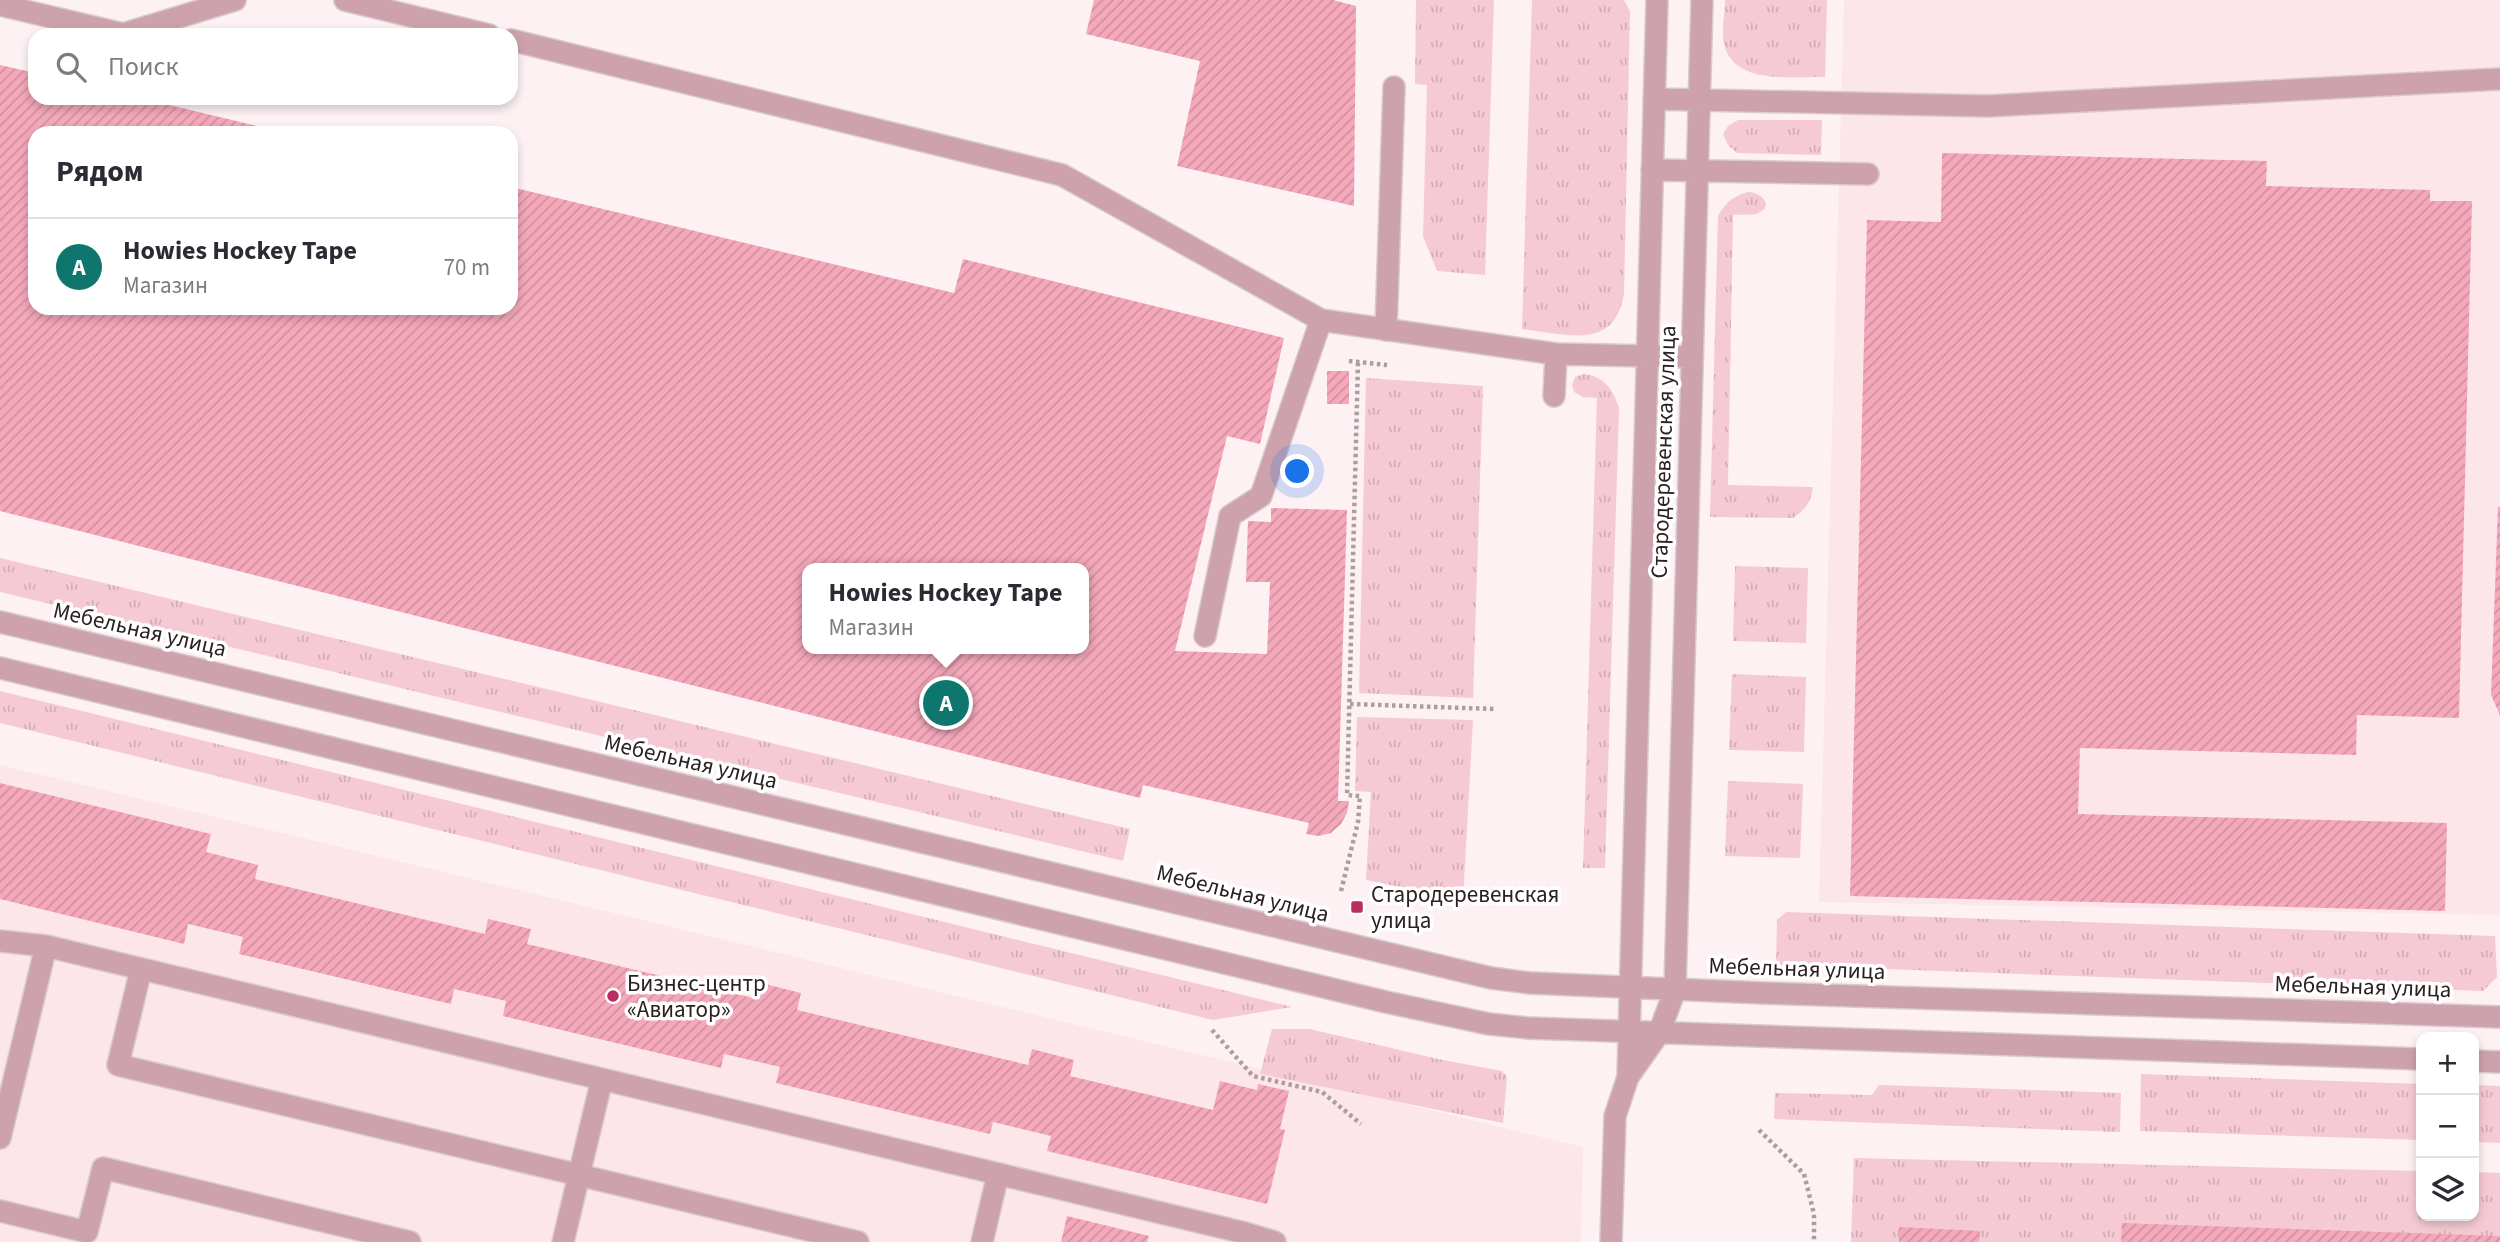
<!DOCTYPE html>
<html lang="ru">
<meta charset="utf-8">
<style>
body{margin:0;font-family:"Source Sans 3",sans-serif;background:#f7f7f7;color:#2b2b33}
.controls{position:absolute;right:21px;bottom:21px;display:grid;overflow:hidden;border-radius:14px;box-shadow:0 4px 10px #0003}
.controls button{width:63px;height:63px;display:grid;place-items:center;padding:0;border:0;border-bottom:2px solid #e1e1e2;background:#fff;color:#2b2b33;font:35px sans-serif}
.you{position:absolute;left:1298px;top:472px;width:24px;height:24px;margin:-18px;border:5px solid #fff;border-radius:50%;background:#1a73e8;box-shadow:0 0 0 10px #1a73e833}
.badge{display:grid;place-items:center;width:46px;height:46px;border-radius:50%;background:#0f766e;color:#fff;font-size:23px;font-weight:700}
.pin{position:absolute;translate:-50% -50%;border:4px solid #fff;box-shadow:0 2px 7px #0006}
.popup{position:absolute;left:802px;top:563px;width:287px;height:91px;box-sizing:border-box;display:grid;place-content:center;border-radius:14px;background:#fff;filter:drop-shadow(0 2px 5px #0005);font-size:23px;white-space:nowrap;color:#7c7c81}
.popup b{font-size:26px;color:#2b2b33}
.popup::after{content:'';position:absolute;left:50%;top:100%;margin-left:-14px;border:14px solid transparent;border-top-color:#fff}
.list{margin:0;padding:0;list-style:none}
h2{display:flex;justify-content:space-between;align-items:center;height:91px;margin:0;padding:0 28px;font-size:30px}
h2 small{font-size:23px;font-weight:400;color:#7c7c81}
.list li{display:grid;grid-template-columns:46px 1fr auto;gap:21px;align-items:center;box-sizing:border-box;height:98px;padding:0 28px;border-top:2px solid #e1e1e2}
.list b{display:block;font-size:26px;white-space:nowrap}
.list p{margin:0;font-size:23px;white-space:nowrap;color:#7c7c81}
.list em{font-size:23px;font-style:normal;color:#7c7c81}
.icon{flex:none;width:38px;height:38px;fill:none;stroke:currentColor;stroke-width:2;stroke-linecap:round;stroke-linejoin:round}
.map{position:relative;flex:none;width:2500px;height:1242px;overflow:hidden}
.search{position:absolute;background:#fff;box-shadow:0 4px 10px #0003;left:28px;top:28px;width:490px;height:77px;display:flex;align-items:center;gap:18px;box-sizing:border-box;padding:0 24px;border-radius:21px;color:#7c7c81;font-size:26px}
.panel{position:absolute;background:#fff;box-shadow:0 4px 10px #0003;left:28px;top:126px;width:490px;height:189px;border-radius:21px}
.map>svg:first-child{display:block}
.built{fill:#fde6ea}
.grass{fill:url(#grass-tufts)}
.building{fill:url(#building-hatch);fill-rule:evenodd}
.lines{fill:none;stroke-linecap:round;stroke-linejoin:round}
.minor-casing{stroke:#d7cbce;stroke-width:24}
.path{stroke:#aa9ea1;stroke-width:4.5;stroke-dasharray:3.5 3.5;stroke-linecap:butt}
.minor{stroke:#cda2ac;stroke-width:21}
.poi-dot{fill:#ba2d61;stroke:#fff;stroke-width:2.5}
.labels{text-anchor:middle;stroke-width:7;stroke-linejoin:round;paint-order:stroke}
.street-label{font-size:23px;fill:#2b2022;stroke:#fff}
.poi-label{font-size:23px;fill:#2b2022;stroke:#fff;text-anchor:start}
</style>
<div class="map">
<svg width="2500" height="1242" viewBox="0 0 2500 1242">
<defs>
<pattern id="grass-tufts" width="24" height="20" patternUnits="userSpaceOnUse" patternTransform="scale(1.75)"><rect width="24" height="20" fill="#f6cad4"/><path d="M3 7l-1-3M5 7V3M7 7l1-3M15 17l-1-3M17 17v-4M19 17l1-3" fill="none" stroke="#d3adb6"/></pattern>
<pattern id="building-hatch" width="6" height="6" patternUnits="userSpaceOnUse" patternTransform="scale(1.75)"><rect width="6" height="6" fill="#f4a8ba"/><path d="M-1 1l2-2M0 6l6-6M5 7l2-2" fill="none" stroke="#d190a0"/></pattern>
</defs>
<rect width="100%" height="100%" fill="#fdf1f4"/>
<path class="built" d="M1844,0H2500V915L1819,902Z
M0,765L1583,1147L1581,1242H0Z"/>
<path class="grass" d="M1416,0H1494L1485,275L1437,271L1423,236L1427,85L1415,84Z
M1532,0H1624L1630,11L1624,293C1615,352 1566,334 1522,329Z
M1725,0H1827L1825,77C1792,76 1734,86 1724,44C1721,31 1725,13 1725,0Z
M1738,120H1822L1821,155L1737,153L1728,145L1723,134L1728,126Z
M1748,192C1761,192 1775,206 1758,213C1751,216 1740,214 1733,215L1728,485L1813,487C1811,502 1806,509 1793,518L1710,517L1718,216C1726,202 1733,196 1748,192Z
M1584,374C1605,377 1613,389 1619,408L1605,868H1583L1597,398L1583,397L1574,392L1572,385L1575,377Z
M1366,378L1483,386L1473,698L1359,693Z
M0,558L1130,829L1123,861L0,592Z
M1735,566L1808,568L1806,643L1733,641Z
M1732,674L1806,677L1804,752L1729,750Z
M0,691L1292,1007L1213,1020L0,723Z
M1357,717L1473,720L1463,900L1366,880L1371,792L1355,791Z
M1728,781L1803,784L1800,858L1725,856Z
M1786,912L2495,936L2497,977L2483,991L1776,965L1777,920Z
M1272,1029H1310L1438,1059L1502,1071L1507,1077L1503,1123L1260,1074Z
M2141,1074L2421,1084V1140L2140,1131Z
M1879,1085L2121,1093L2120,1132L1774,1119L1775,1093L1872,1095Z
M2474,1085L2500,1086V1143L2474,1142Z
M1854,1158L2421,1171V1216H2474V1172L2500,1173V1242H1851Z"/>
<path class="building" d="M1094,0H1333L1356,6L1354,206L1177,166L1200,61L1086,34Z
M0,65L35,73V98H140L282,132L35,133V308H511V187L954,293L963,259L1284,338L1260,444L1227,436L1175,651L1267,654L1270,582H1246L1248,521L1271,522V508L1347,510L1338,801H1349L1347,813L1341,824L1331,833L1319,836L1306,834L1309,823L1143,785L1140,798L0,511ZM808,568H1084V649H808Z
M1942,153L2267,161L2266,186L2430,190V201H2472L2459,718L2357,715L2356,755L2080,748L2078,814L2447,823L2445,911L1850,896L1867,220L1941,222Z
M1327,371H1349V404H1327Z
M2498,507H2500V715L2491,695Z
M0,783L211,834L206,852L258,865L255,879L485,934L488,919L531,929L527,944L753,998L757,982L801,993L797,1010L1028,1065L1032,1049L1074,1060L1070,1076L1213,1110L1220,1081L1257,1090L1258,1084L1289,1091L1280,1129L1285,1130L1267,1204L1047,1151L1051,1136L993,1122L990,1134L776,1083L780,1067L724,1054L721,1068L503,1016L506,1001L454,989L451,1004L239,954L243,937L188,924L184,944L0,899Z
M1067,1216L1149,1236L1147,1242H1061Z
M2122,1223L2500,1236V1242H2121Z
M1899,1227L1980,1231L1979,1242H1899Z"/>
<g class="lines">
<g class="minor-casing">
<path id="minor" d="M345,0L489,35
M0,5L123,34L235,0
M511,40L1062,175L1321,320L1556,354L1692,357
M1654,99L1987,106L2500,79
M1652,170L1868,174
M1386,330L1394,87
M1554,396L1556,354
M0,622L1491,978L1530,983L1763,993L2500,1017
M1205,636L1230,516L1261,496L1321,320
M0,668L1386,1002L1489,1024L1528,1028L2421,1059
M0,941L46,946L1245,1233L1275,1242
M141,969L118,1065L579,1175L602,1079
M2474,1061L2500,1062
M1628,1077L1657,0
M0,1138L46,946
M0,1211L87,1232L103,1168L410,1242
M563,1242L579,1175L858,1242
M982,1242L998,1174
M1611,1242L1615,1116L1628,1077L1659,1033L1675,990L1702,0"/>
</g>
<path class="path" d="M1349,361L1387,365
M1350,704L1494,709
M1341,891L1358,822L1360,796L1347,795L1358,362
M1212,1030L1253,1076L1322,1092L1361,1124
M1759,1130L1804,1174L1814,1214V1242"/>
<use href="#minor" class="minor"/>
</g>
<g class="poi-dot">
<rect x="1350" y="900" width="14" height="14" rx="3.5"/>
<circle cx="613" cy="996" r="7"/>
</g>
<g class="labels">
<g class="street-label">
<text transform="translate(1663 452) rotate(-88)" y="8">Стародеревенская улица</text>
<text transform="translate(140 629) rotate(13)" y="8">Мебельная улица</text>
<text transform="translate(691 761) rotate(13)" y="8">Мебельная улица</text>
<text transform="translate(1243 893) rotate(14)" y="8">Мебельная улица</text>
<text transform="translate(1797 968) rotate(2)" y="8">Мебельная улица</text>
<text transform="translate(2363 986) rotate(2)" y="8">Мебельная улица</text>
</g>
<g class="poi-label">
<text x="1371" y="902">Стародеревенская<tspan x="1371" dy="26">улица</tspan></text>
<text x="627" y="991">Бизнес-центр<tspan x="627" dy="26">«Авиатор»</tspan></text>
</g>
</g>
</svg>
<div class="controls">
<button>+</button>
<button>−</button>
<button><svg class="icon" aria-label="layers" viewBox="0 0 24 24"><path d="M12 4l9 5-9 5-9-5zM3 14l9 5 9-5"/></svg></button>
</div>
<div class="you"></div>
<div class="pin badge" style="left:946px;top:703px">A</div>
<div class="popup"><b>Howies Hockey Tape</b>Магазин</div>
<div class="search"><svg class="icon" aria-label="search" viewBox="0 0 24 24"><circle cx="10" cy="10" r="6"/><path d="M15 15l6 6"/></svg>Поиск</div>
<section class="panel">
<h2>Рядом<small></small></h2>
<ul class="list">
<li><span class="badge">A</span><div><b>Howies Hockey Tape</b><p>Магазин</p></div><em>70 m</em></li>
</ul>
</section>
</div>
